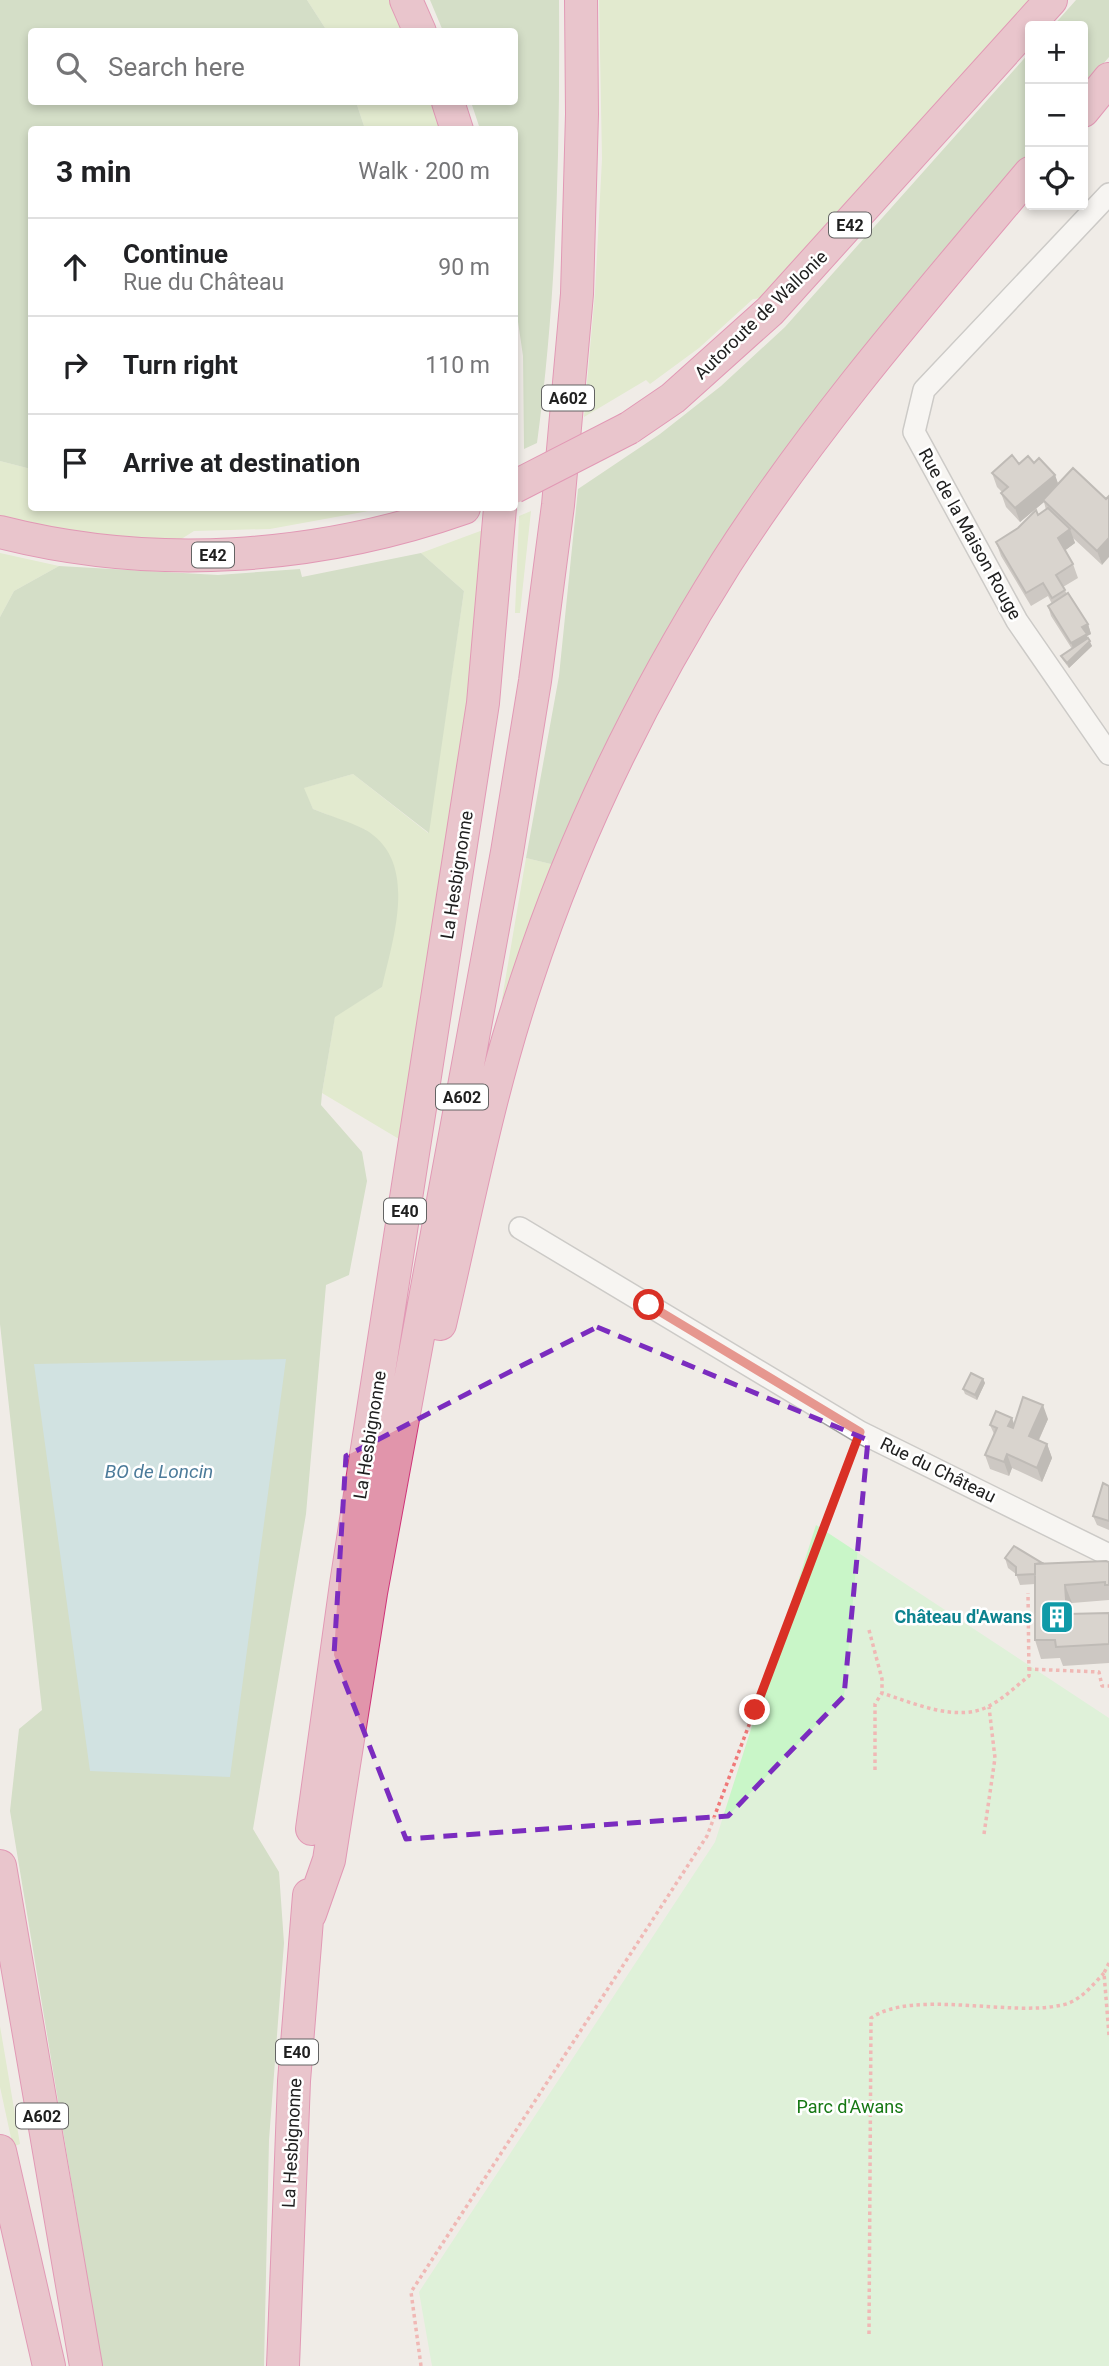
<!DOCTYPE html>
<meta charset="utf-8">
<style>
body{margin:0;font-family:Roboto,sans-serif;background:#f6f6f6;color:#202124}
.controls{position:absolute;right:21px;top:21px;display:grid;overflow:hidden;border-radius:7px;box-shadow:0 4px 10px #0003}
.controls button{width:63px;height:63px;display:grid;place-items:center;padding:0;border:0;border-bottom:2px solid #e0e0e0;background:#fff;color:#202124;font:35px sans-serif}
.stop{position:absolute;width:21px;height:21px;margin:-16px;border:5px solid #d93025;border-radius:50%;background:#fff}
.stop.end{background:#d93025;border-color:#fff;box-shadow:0 2px 7px #0008}
.list{margin:0;padding:0;list-style:none}
h2{display:flex;justify-content:space-between;align-items:center;height:91px;margin:0;padding:0 28px;font-size:30px}
h2 small{font-size:23px;font-weight:400;color:#757577}
.list li{display:grid;grid-template-columns:46px 1fr auto;gap:21px;align-items:center;box-sizing:border-box;height:98px;padding:0 28px;border-top:2px solid #e0e0e0}
.list b{display:block;font-size:26px;white-space:nowrap}
.list p{margin:0;font-size:23px;white-space:nowrap;color:#757577}
.list em{font-size:23px;font-style:normal;color:#757577}
.icon{flex:none;width:38px;height:38px;fill:none;stroke:currentColor;stroke-width:2;stroke-linecap:round;stroke-linejoin:round}
.map{position:relative;flex:none;width:1109px;height:2366px;overflow:hidden}
.search{position:absolute;background:#fff;box-shadow:0 4px 10px #0003;left:28px;top:28px;width:490px;height:77px;display:flex;align-items:center;gap:18px;box-sizing:border-box;padding:0 24px;border-radius:7px;color:#757577;font-size:26px}
.panel{position:absolute;background:#fff;box-shadow:0 4px 10px #0003;left:28px;top:126px;width:490px;height:385px;border-radius:7px}
.map>svg:first-child{display:block}
.grass{fill:#d0e6b1}
.forest{fill:#b1cc9f}
.park{fill:#c9f6c8}
.water{fill:#abd4da}
.lines{fill:none;stroke-linecap:round;stroke-linejoin:round}
.minor-casing{stroke:#a1a1a1;stroke-width:24}
.highway-casing{stroke:#cf3378;stroke-width:34}
.path{stroke:#f07878;stroke-width:3.5;stroke-dasharray:3.5 3.5;stroke-linecap:butt}
.minor{stroke:#fff;stroke-width:21}
.highway{stroke:#e195ab;stroke-width:32}
.highway-bridge-casing{stroke:#cf3378;stroke-width:34;stroke-linecap:butt}
.highway-bridge{stroke:#e195ab;stroke-width:32}
.wall{fill:#a39c97}
.shaded-wall{fill:#847f7b}
.building{fill:#bdb5b0;stroke:#847f7b;stroke-width:2}
.route{stroke:#d93025;stroke-width:9}
.marked{fill:none;stroke:#7b2cbf;stroke-width:5;stroke-dasharray:14 9;stroke-linejoin:round}
.labels{text-anchor:middle;stroke-width:5;stroke-linejoin:round;paint-order:stroke}
.shield{fill:#fff;stroke:#636363;stroke-width:2}
.shield-label{font-size:16px;font-weight:bold;fill:#202020}
.street-label{font-size:18px;fill:#202020;stroke:#fff}
.culture-label{font-size:18px;font-weight:bold;fill:#0d838f;stroke:#fff;text-anchor:end}
.park-label{font-size:18px;fill:#167814;stroke:#fff}
.water-label{font-size:19px;font-style:italic;fill:#4c7b9a;stroke:#fff}
</style>
<div class="map">
<svg width="1109" height="2366" viewBox="0 0 1109 2366">
<rect width="100%" height="100%" fill="#f0ece7"/>
<path class="grass" d="M307,0H392L405,31H327Z
M599,0H1031L765,298L753,299L699,348L650,384L646,380L584,417L595,292L602,159Z
M356,102H435L445,129H365Z
M0,461L31,469L32,508H385L270,529L194,531L175,543L87,539L0,522Z
M531,511L520,613H515L519,516Z
M483,530L476,644L404,1142L322,1093L335,1016L382,987L366,830L313,809L303,788L353,774L428,833L464,591L421,553Z
M0,553L59,566L14,591L0,617Z
M526,858L555,865L507,1000L502,999Z
M0,2026L20,2144L13,2147L0,2087Z"/>
<path class="forest" d="M0,0H307L327,31L32,32V102H356L365,129L32,130L31,469L0,461Z
M430,0H559C560,148 557,297 537,443L524,449L523,356L514,294V130L480,129L471,102H514V32L443,31Z
M1076,0H1109V57L1083,88V26H1053Z
M1030,52V152L872,341L555,865L526,858L559,676L578,489L660,434L721,386L785,327Z
M421,553L464,591L429,833L353,774L304,788L313,809C330,816 348,821 364,829C420,860 393,938 382,987L335,1017L322,1093L321,1105L362,1152L367,1181L349,1275L326,1285L306,1514L253,1829L279,1872L284,1943L269,2140L264,2366H102L10,1811L19,1729L42,1710L0,1324V617L14,591L59,566L218,575L300,569L302,577Z"/>
<path class="park" d="M816,1525L1109,1718V2366H432L419,2292L715,1842Z"/>
<path class="water" d="M286,1359L230,1777L90,1771L34,1364Z"/>
<g class="lines">
<g class="minor-casing">
<path id="minor" d="M1109,194L924,390L914,432L1017,621L1109,754
M520,1228L860,1432L1109,1555"/>
</g>
<g class="highway-casing">
<path id="highway" d="M406,0L420,32
M448,102L457,130
M1083,111L1109,79
M629,428L673,398L770,311L1051,0
M0,532C153,571 316,560 464,508
M440,1324C467,1209 489,1091 527,979C575,833 644,693 726,563C815,424 924,299 1030,173
M312,1829L346,1584L483,703L500,508
M0,1866L86,2366
M310,1914L329,1860L371,1593L507,852L535,681L558,505L577,294L582,114L581,0
M0,2151L49,2366
M283,2366L294,2081L309,1895"/>
</g>
<path class="path" d="M869,1630L882,1679V1693C913,1703 958,1723 989,1706C1003,1699 1016,1686 1029,1676L1028,1593
M1028,1669L1099,1672L1102,1686H1109
M875,1770V1704L882,1693
M984,1834L995,1758L989,1707
M1109,1963L1104,1973L1109,2035
M869,2334L871,2018C913,1989 1010,2017 1062,2005C1079,2002 1092,1986 1104,1973
M421,2366L411,2292L707,1836L853,1450"/>
<use href="#minor" class="minor"/>
<use href="#highway" class="highway"/>
<g class="highway-bridge-casing">
<path id="highway-bridge" d="M514,487L629,428"/>
</g>
<use href="#highway-bridge" class="highway-bridge"/>
</g>
<path class="wall" d="M1034,463L1055,475L1058,484L1073,468L1102,565L1073,538L1075,543L1065,550L1073,564L1078,578L1063,587L1067,594L1088,624L1091,634L1087,636L1092,646L1069,668L1063,660L1061,656L1072,649L1051,616L1048,606L1052,604L1048,596L1031,606L1001,556L996,542L1046,510L1044,502L1020,522L1006,507L1001,493L1002,492L997,487L992,473L1019,464Z
M983,1379L985,1383L977,1400L965,1394L963,1389Z
M1048,1419L1039,1440L1047,1444L1052,1458L1042,1482L1012,1468L1009,1476L990,1469L985,1455L994,1434L990,1425H1014Z
M1109,1486V1530L1097,1525L1093,1516Z
M1005,1558L1042,1564L1109,1562V1600L1072,1603L1073,1614L1109,1613V1663L1063,1666L1060,1658L1041,1659L1035,1640V1584L1020,1585L1016,1574L1008,1568Z"/>
<path class="shaded-wall" d="M1055,475L1060,489L1043,500L1044,502L1020,522L1015,508Z
M1070,529L1075,543L1063,552L1058,538Z
M1109,538V557L1102,565L1097,551Z
M1088,624L1091,634L1087,636L1092,646L1069,668L1067,663L1075,653L1071,643L1082,627Z
M983,1379L985,1383L977,1400L975,1395Z
M1043,1405L1048,1419L1034,1450L1029,1436Z
M1012,1418L1017,1432L1008,1426Z
M1047,1444L1052,1458L1042,1482L1037,1468Z
M1007,1454L1012,1468L1009,1476L1004,1462Z
M1065,1585L1072,1603L1074,1633L1067,1614Z"/>
<path class="building" d="M1012,455L1019,464L1028,456L1034,463L1039,458L1055,475L1015,508L1001,493L1008,487L992,473Z
M1073,468L1106,499L1109,496V538L1097,551L1043,500Z
M1048,508L1070,529L1058,538L1073,564L1056,575L1065,590L1052,598L1043,583L1026,593L996,542L1018,528L1036,510L1038,515Z
M1068,593L1088,624L1082,627L1087,634L1071,643L1048,606Z
M1088,638L1090,641L1067,663L1061,656Z
M971,1373L983,1379L975,1395L963,1389Z
M1023,1397L1043,1405L1029,1436L1047,1444L1037,1468L1007,1454L1004,1462L985,1455L997,1428L990,1425L996,1411L1012,1418L1008,1426L1013,1428Z
M1103,1483L1109,1486V1521L1093,1516Z
M1014,1546L1042,1563L1035,1564V1574L1016,1575V1567L1005,1558Z
M1106,1561L1109,1562V1585H1105V1582L1065,1585L1067,1614L1109,1613V1644L1056,1647L1055,1640H1035V1564Z"/>
<g class="lines">
<path class="route" d="M649,1305L860,1432L755,1710"/>
</g>
<path d="M0 0H1109V2366H0ZM597,1327L868,1440L844,1696L728,1816L406,1839L334,1655L346,1456Z" fill="#f0ece7" fill-opacity=".55" fill-rule="evenodd"/>
<path class="marked" d="M597,1327L868,1440L844,1696L728,1816L406,1839L334,1655L346,1456Z"/>
<defs>
<g id="building-square" transform="scale(1.75)"><rect x="-9" y="-9" width="18" height="18" rx="4" fill="#0f9aa8" stroke="#fff"/><path d="M-4-6H4V6H1V3H-1V6H-4ZM-2.5-4.3h1.7v1.8h-1.7ZM.8-4.3h1.7v1.8H.8ZM-2.5-1h1.7V.8h-1.7ZM.8-1h1.7V.8H.8Z" fill="#fff"/></g>
</defs>
<g fill-rule="evenodd">
<use href="#building-square" x="1057" y="1617"/>
</g>
<g class="labels">
<g class="shield">
<rect x="829" y="212.5" width="42" height="25" rx="5"/>
<rect x="542" y="385.5" width="52" height="25" rx="5"/>
<rect x="192" y="542.5" width="42" height="25" rx="5"/>
<rect x="436" y="1084.5" width="52" height="25" rx="5"/>
<rect x="384" y="1198.5" width="42" height="25" rx="5"/>
<rect x="276" y="2039.5" width="42" height="25" rx="5"/>
<rect x="16" y="2103.5" width="52" height="25" rx="5"/>
</g>
<g class="shield-label">
<text x="850" y="231">E42</text>
<text x="568" y="404">A602</text>
<text x="213" y="561">E42</text>
<text x="462" y="1103">A602</text>
<text x="405" y="1217">E40</text>
<text x="297" y="2058">E40</text>
<text x="42" y="2122">A602</text>
</g>
<g class="street-label">
<text transform="translate(761 315) rotate(-44)" y="6">Autoroute de Wallonie</text>
<text transform="translate(970 534) rotate(61)" y="6">Rue de la Maison Rouge</text>
<text transform="translate(457 875) rotate(-81)" y="6">La Hesbignonne</text>
<text transform="translate(370 1435) rotate(-81)" y="6">La Hesbignonne</text>
<text transform="translate(938 1470) rotate(26)" y="6">Rue du Château</text>
<text transform="translate(292 2143) rotate(-87)" y="6">La Hesbignonne</text>
</g>
<g class="culture-label">
<text x="1032" y="1623">Château d'Awans</text>
</g>
<g class="park-label">
<text x="850" y="2113">Parc d'Awans</text>
</g>
<g class="water-label">
<text x="159" y="1478">BO de Loncin</text>
</g>
</g>
</svg>
<div class="controls">
<button>+</button>
<button>−</button>
<button><svg class="icon" aria-label="locate" viewBox="0 0 24 24"><circle cx="12" cy="12" r="6"/><path d="M12 2v4M12 18v4M2 12h4M18 12h4"/></svg></button>
</div>
<div class="stop" style="left:649px;top:1305px"></div>
<div class="stop end" style="left:755px;top:1710px"></div>
<div class="search"><svg class="icon" aria-label="search" viewBox="0 0 24 24"><circle cx="10" cy="10" r="6"/><path d="M15 15l6 6"/></svg>Search here</div>
<section class="panel">
<h2>3 min<small>Walk · 200 m</small></h2>
<ul class="list">
<li><svg class="icon" aria-label="ahead" viewBox="0 0 24 24"><path d="M12 20V5M6 11l6-6 6 6"/></svg><div><b>Continue</b><p>Rue du Château</p></div><em>90 m</em></li>
<li><svg class="icon" aria-label="right" viewBox="0 0 24 24"><path d="M7 20v-9h11M14 6l5 5-5 5"/></svg><div><b>Turn right</b></div><em>110 m</em></li>
<li><svg class="icon" aria-label="arrive" viewBox="0 0 24 24"><path d="M6 21V4h12l-3 4 3 4H6"/></svg><div><b>Arrive at destination</b></div></li>
</ul>
</section>
</div>
